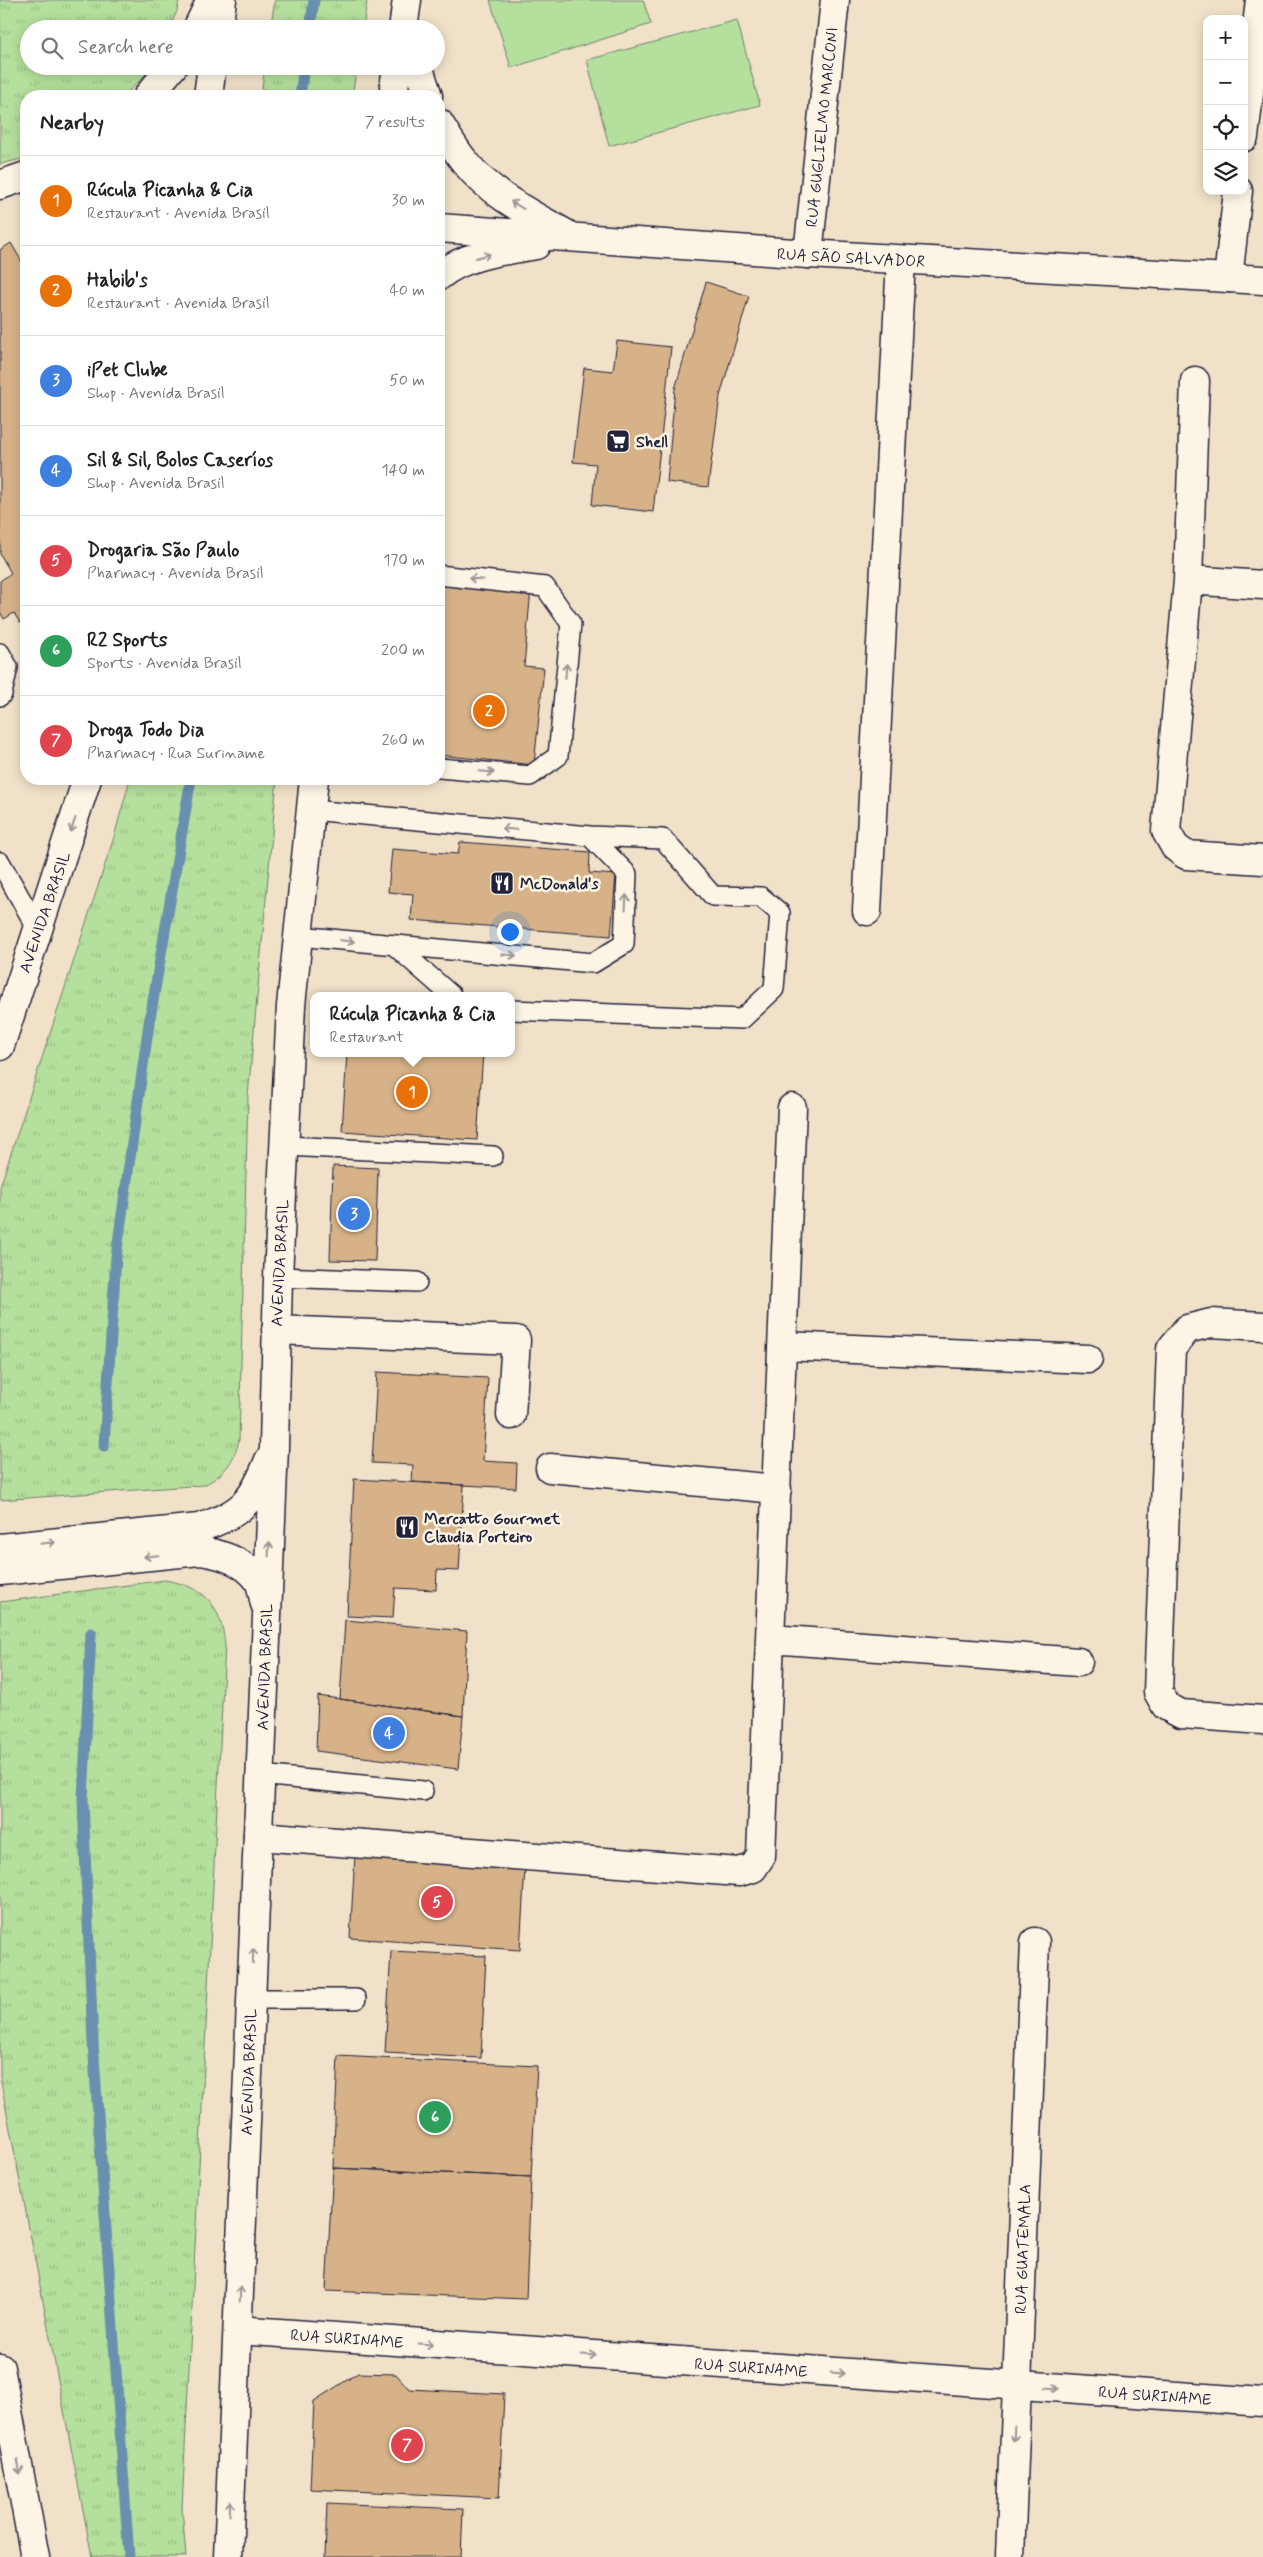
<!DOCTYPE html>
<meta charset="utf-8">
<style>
body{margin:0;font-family:Mynerve,sans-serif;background:#f2f2f2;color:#222}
.controls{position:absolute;right:15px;top:15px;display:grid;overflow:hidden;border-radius:10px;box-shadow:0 2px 12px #0003}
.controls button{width:45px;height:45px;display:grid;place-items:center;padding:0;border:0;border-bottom:1px solid #e0e0e0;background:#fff;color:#222;font:25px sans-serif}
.you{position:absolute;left:509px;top:931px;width:18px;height:18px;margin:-12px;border:4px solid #fff;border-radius:50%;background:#1a73e8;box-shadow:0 0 0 8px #1a73e833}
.badge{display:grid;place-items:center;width:32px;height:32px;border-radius:50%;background:#7c3aed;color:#fff;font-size:16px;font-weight:700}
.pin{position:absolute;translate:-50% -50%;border:2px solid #fff;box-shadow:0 1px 5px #0006}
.popup{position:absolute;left:310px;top:992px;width:205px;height:65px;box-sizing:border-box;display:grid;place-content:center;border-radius:10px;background:#fff;filter:drop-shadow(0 1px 4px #0005);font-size:16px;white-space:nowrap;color:#767676}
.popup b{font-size:19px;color:#222}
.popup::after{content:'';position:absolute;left:50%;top:100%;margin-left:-10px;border:10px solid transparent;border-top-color:#fff}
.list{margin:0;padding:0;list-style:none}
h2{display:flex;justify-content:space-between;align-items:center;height:65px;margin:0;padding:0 20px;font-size:21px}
h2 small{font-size:16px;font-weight:400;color:#767676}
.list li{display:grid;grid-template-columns:32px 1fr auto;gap:15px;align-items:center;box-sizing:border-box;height:90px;padding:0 20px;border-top:1px solid #e0e0e0}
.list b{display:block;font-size:19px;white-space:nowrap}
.list p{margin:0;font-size:16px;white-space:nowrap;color:#767676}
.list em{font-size:16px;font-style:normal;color:#767676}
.icon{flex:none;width:28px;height:28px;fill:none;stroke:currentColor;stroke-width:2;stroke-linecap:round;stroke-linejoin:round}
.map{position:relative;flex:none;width:1263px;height:2557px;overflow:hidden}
.search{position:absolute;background:#fff;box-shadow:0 2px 12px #0003;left:20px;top:20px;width:425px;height:55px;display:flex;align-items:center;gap:12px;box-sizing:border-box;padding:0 18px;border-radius:28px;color:#767676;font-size:19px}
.panel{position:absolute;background:#fff;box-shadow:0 2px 12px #0003;left:20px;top:90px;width:425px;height:695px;border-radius:20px}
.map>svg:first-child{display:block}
.grass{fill:url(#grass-tufts);stroke:#6c806c}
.pitch{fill:#b5df9c;stroke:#6c806c}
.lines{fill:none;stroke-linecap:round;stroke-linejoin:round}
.stream{stroke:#6990ae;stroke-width:11}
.building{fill:#d7b288;stroke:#22223b}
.service-casing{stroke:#22223b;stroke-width:22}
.minor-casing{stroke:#22223b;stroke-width:31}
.tertiary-casing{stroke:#22223b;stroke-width:31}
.secondary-casing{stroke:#22223b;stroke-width:31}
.primary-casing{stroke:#22223b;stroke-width:31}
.service{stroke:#fcf5e5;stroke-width:19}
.minor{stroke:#fcf5e5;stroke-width:28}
.tertiary{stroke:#fcf5e5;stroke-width:28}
.secondary{stroke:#fcf5e5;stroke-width:28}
.primary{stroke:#fcf5e5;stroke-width:28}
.oneway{stroke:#9a9698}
.labels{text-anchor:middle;stroke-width:5;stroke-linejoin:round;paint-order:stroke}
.street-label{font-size:16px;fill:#22223b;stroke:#fcf5e5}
.poi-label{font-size:16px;font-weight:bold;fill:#22223b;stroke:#fcf5e5;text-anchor:start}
</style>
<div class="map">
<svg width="1263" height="2557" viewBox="0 0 1263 2557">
<defs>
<pattern id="grass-tufts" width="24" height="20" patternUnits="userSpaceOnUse" patternTransform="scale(1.25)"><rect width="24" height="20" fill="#b5df9c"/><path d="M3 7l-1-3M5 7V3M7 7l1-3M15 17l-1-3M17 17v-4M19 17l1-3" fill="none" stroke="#9bbf87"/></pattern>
</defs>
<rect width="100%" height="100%" fill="#f1e1c9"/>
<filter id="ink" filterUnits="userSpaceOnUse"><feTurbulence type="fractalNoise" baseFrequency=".02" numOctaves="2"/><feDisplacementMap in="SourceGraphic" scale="10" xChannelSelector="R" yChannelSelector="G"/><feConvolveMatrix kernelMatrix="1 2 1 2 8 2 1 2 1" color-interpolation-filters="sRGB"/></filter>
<g filter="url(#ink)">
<path class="grass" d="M0,0H179L177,11L169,29H29V66H149L146,74L124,96H26V158L0,164Z
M275,0H367L363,29H270Z
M265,66H357L352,96H261Z
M130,779H277L248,1096L239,1440C234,1462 224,1475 204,1485L0,1500V1187L114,837Z
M165,1580C205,1587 221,1604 225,1645L182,2508L186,2557H92L0,2077V1602Z"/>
<path class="pitch" d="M490,0H643L651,24L511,68Z
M737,20L760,105L609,146L587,60Z"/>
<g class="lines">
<path class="stream" d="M310,29L314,0
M300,96L304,66
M104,1446L116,1257L148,1030L191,779
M91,1633L83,1801L93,2043L129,2557"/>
</g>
<path class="building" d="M11,243L26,269V620L20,623L14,613L4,619L0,612V581L11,573L0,554V250Z
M706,282L749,296L720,396L708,487L667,482L675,389Z
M617,341L671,347L653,512L592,505L596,464L573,462L584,368L613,371Z
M439,579L531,589L524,666L544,668L534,765L439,755Z
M460,842L590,852L589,873L616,875L611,936L411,920L413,894L388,892L392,849L458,854Z
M347,1053H483L477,1140L342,1131Z
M333,1166L378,1168L375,1261L330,1260Z
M377,1372L488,1378L483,1461L517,1463L516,1488L412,1482L413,1465L372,1463Z
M354,1479L464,1485L459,1571L437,1570L436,1590L395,1588L393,1618L347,1616Z
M345,1620L467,1631L463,1716L340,1699Z
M318,1696L463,1716L458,1769L316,1751Z
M355,1855L525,1867L520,1950L350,1938Z
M391,1951L486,1956L481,2058L385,2053Z
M338,2056L537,2066L531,2177L333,2168Z
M333,2168L531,2177L526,2299L326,2291Z
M358,2373L396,2374L409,2389L504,2394L499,2498L310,2489L314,2401Z
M327,2503L463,2509L461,2557H325Z"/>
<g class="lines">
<g class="service-casing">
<path id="service" d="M439,575L545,587L571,624L558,756L530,776L439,768
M0,653L8,667L2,694L0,696
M0,862L37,928
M298,936L593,963L624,944L627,874L590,836L311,810
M394,945L452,996
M511,1010L742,1019L774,989L780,913L761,897L713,896L663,839L590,836
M285,1146L493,1156
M278,1277L417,1282
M260,1775L423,1791
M251,1999H356"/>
</g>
<g class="minor-casing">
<path id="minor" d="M1244,137L1260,0
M808,254L835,0
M1228,278L1238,191
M1195,381L1188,580L1166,831L1175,847L1186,855L1263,860
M1188,580L1263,585
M867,911L901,260
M1263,1326L1211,1323L1187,1329L1171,1349L1158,1692L1166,1706L1181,1714L1263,1720
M276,1330L516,1340L511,1415
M783,1346L1088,1359
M550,1468L777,1489
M771,1639L1078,1662
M258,1836L739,1872L753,1868L761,1856L792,1108
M238,2330L1263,2402
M1010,2557L1035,1942"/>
</g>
<g class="tertiary-casing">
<path id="tertiary" d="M197,29L211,0
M148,96L173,66
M0,185L26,176"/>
</g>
<g class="secondary-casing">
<path id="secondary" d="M418,66L428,96
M439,123C447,136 455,150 465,162C491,195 531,214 566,234
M439,228L808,254L1263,280
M439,276C465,254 503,251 536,245"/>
</g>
<g class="primary-casing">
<path id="primary" d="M218,29L222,0
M403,29L407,0
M208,96L212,66
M393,96L397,66
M0,1046L87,779
M0,1548L199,1528C242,1514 253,1501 269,1460
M0,1571L200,1551C222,1554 245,1561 259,1581C262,1587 263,1597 265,1604
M0,2368L35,2557
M228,2557L274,1447L278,1277L291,1006L314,779"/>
</g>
<use href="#service" class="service"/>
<use href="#minor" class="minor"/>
<use href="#tertiary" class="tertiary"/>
<use href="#secondary" class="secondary"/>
<use href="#primary" class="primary"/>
</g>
<defs><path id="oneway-shaft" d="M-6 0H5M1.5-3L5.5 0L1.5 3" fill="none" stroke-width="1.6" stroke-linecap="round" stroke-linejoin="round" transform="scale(1.25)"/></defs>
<g class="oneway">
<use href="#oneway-shaft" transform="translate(517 205) rotate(-149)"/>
<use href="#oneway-shaft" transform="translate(483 256) rotate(-15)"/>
<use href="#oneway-shaft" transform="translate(476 579) rotate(-174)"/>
<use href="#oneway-shaft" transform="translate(566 671) rotate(-84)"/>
<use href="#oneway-shaft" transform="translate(487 772) rotate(5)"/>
<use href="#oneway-shaft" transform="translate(73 825) rotate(110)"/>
<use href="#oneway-shaft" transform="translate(509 829) rotate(-175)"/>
<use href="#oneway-shaft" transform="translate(626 902) rotate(-87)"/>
<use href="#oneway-shaft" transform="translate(347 941) rotate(5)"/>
<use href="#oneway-shaft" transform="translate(509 955) rotate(5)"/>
<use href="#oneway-shaft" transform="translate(48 1543) rotate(-6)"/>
<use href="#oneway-shaft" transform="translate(269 1549) rotate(-87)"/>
<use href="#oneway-shaft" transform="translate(151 1556) rotate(174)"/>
<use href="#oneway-shaft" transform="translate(253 1956) rotate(-88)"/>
<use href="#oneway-shaft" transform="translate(240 2294) rotate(-88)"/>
<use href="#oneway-shaft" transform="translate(426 2344) rotate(4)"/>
<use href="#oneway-shaft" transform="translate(589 2355) rotate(4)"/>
<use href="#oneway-shaft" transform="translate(838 2373) rotate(4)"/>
<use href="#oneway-shaft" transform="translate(1052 2388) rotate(4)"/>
<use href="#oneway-shaft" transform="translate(1014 2434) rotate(92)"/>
<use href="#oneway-shaft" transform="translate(19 2467) rotate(79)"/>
<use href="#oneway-shaft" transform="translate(230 2508) rotate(-87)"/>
</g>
</g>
<defs>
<g id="supermarket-square" transform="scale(1.25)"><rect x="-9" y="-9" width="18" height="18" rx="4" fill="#22223b" stroke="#fcf5e5"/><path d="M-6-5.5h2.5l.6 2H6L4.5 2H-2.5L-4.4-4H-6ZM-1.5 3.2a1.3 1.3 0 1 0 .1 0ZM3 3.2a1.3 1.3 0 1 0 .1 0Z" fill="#fff"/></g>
<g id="restaurant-square" transform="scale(1.25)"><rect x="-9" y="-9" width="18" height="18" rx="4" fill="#22223b" stroke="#fcf5e5"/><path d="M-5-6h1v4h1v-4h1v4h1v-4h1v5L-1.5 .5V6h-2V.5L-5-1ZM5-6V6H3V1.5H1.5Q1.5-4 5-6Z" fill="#fff"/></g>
</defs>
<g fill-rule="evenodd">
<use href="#supermarket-square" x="618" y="441"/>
<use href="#restaurant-square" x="502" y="883"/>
<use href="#restaurant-square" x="407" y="1527"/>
</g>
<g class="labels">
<g class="street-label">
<text transform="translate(821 127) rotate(-84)" y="6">RUA GUGLIELMO MARCONI</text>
<text transform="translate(851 257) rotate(3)" y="6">RUA SÃO SALVADOR</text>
<text transform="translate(44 912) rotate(-71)" y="6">AVENIDA BRASIL</text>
<text transform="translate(279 1263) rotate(-87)" y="6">AVENIDA BRASIL</text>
<text transform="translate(264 1667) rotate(-88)" y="6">AVENIDA BRASIL</text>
<text transform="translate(248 2072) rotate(-88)" y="6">AVENIDA BRASIL</text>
<text transform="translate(1022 2249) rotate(-88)" y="6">RUA GUATEMALA</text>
<text transform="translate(347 2338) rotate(4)" y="6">RUA SURINAME</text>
<text transform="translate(751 2367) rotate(4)" y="6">RUA SURINAME</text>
<text transform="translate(1155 2395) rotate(4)" y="6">RUA SURINAME</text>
</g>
<g class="poi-label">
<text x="636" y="447">Shell</text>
<text x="520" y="889">McDonald's</text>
<text x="424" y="1524">Mercatto Gourmet<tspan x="424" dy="18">Claudia Porteiro</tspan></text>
</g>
</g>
</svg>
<div class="controls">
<button>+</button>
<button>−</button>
<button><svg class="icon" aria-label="locate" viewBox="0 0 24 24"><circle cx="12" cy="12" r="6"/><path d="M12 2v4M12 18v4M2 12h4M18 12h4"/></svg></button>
<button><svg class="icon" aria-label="layers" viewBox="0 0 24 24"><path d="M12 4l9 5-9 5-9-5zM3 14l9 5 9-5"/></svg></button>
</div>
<div class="you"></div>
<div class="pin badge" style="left:412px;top:1092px;background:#e8710a">1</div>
<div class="popup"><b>Rúcula Picanha &amp; Cia</b>Restaurant</div>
<div class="pin badge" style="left:489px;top:711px;background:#e8710a">2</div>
<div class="pin badge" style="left:354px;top:1214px;background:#3f7fe0">3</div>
<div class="pin badge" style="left:389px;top:1733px;background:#3f7fe0">4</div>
<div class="pin badge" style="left:437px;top:1902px;background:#e0444e">5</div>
<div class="pin badge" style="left:435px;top:2117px;background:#2e9e5b">6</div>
<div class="pin badge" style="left:407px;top:2445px;background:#e0444e">7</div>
<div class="search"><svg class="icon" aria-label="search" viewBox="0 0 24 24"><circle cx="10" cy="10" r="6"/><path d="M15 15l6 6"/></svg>Search here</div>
<section class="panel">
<h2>Nearby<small>7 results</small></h2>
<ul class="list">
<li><span class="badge" style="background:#e8710a">1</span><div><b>Rúcula Picanha &amp; Cia</b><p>Restaurant · Avenida Brasil</p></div><em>30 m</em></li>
<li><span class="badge" style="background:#e8710a">2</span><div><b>Habib's</b><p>Restaurant · Avenida Brasil</p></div><em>40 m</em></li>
<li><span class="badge" style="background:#3f7fe0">3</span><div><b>iPet Clube</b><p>Shop · Avenida Brasil</p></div><em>50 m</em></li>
<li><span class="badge" style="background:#3f7fe0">4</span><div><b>Sil &amp; Sil, Bolos Caseríos</b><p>Shop · Avenida Brasil</p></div><em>140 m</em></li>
<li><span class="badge" style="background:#e0444e">5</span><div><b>Drogaria São Paulo</b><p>Pharmacy · Avenida Brasil</p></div><em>170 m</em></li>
<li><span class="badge" style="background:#2e9e5b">6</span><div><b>R2 Sports</b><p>Sports · Avenida Brasil</p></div><em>200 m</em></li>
<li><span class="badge" style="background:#e0444e">7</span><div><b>Droga Todo Dia</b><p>Pharmacy · Rua Suriname</p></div><em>260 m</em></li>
</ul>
</section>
</div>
